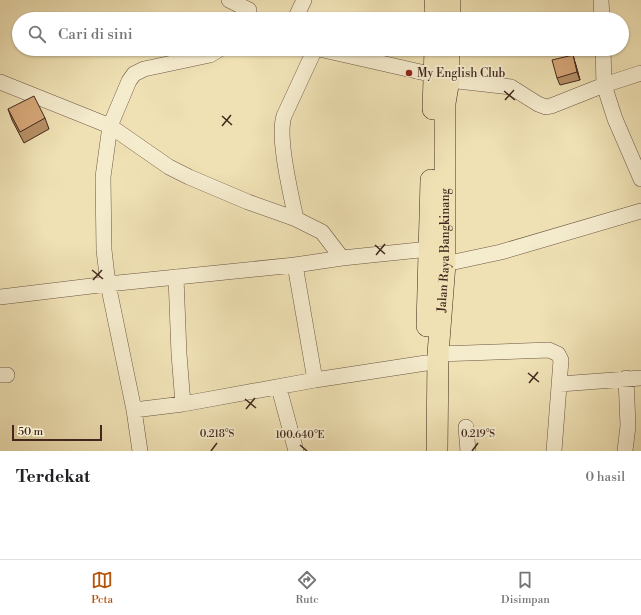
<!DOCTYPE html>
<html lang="id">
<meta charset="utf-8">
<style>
body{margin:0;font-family:"Libre Bodoni",serif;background:#f2f2f2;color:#202124}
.scale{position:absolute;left:12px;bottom:10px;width:90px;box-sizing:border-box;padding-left:4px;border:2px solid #41271d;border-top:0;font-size:11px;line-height:14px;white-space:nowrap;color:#41271d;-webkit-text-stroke:3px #f5ecce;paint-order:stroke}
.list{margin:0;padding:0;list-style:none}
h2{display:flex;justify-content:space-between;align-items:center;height:52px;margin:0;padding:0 16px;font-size:17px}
h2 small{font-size:13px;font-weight:400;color:#757577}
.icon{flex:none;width:22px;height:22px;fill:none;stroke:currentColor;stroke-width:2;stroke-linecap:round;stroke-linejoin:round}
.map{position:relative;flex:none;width:641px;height:451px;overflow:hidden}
.search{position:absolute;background:#fff;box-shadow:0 1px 3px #0004;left:12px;right:12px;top:12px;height:44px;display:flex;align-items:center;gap:10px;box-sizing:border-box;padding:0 14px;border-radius:22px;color:#757577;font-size:15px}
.sheet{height:108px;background:#fff}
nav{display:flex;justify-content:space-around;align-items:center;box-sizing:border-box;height:56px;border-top:1px solid #e0e0e0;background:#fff;font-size:11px;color:#757577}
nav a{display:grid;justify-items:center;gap:2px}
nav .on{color:#b45309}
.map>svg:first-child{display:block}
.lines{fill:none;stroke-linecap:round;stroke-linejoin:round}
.minor-casing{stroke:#6c5643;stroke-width:16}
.highway-casing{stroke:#41271d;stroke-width:22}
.minor{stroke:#f5ecce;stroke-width:15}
.highway{stroke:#efe1b4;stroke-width:21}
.wall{fill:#b89067;stroke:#41271d}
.shaded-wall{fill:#967554;stroke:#41271d}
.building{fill:#d6a778;stroke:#41271d}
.ticks{fill:none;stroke:#41271d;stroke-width:1.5}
.poi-dot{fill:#8f2418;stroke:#f5ecce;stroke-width:1.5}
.labels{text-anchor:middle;stroke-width:4;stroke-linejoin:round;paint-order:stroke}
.poi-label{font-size:12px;fill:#41271d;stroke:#f5ecce;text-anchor:start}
.street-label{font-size:12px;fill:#41271d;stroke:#f5ecce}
.ticks-label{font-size:10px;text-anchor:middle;fill:#41271d;stroke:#f5ecce;stroke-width:4;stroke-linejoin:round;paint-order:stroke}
</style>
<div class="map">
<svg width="641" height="451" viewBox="0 0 641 451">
<rect width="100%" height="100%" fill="#efe1b4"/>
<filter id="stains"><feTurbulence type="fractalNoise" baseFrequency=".005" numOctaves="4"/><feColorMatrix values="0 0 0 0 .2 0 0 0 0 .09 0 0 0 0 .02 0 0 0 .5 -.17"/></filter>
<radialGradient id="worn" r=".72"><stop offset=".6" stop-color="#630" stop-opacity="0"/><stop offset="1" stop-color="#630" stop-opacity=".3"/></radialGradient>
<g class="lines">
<g class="minor-casing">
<path id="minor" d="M229,0L249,10
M601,0L602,19
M295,19L304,0
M319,49L434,75
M603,49L604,85L615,119L641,179
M449,80L511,87L538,104L546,107L551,106L604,85L641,73
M0,82L110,126L169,167L189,177L248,202L296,219L322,232L342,258L429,249
M296,219C291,194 277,138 284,116L315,49
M445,264L501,252L641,211
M295,265L315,380
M176,277L179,354L183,404
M0,297L108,284L295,265L342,258
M438,354L549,350L558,354L561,360L554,451
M0,375H7
M560,384L641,378
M279,388L296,451
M134,410L183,404L315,380L426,363
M466,427L468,451
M140,451L134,410L108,284L104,250L103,177L110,126L129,81L134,74L144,69L210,55L220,49
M625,451L628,426L626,378"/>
</g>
<g class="highway-casing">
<g id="highway">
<path d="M435,0L436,19"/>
<path d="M450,19V0"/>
<path d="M433,109L435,49"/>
<path d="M427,326L431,180"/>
<path id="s1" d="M437,451L438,354L445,264V103L449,80V49"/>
</g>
</g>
<use href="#minor" class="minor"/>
<use href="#highway" class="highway"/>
</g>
<path class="wall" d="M575,62L580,80L560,85L557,78Z
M8,109L45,118L49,129L24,143L12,120Z"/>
<path class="shaded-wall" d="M573,55L575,62L580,80L577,72Z"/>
<path class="building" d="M573,55L577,72L557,78L552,60Z
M34,96L45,118L20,132L8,109Z"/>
<path class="ticks" d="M504,91L515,100M505,100L514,90M222,116L232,125M222,126L231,115M375,245L385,254M376,255L385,244M92,270L103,279M93,280L102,270M528,373L539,382M529,383L538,372M245,399L256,408M246,409L255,398M300,445L307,451M211,451L217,443M472,451L478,443"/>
<circle class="poi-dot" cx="409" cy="73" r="4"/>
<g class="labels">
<g class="poi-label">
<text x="417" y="77">My English Club</text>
</g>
<g class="street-label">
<text dy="4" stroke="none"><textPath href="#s1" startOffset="201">Jalan Raya Bangkinang</textPath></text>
</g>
</g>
<g class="ticks-label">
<text x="217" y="437">0.218°S</text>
<text x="478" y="437">0.219°S</text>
<text x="300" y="438">100.640°E</text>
</g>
<rect width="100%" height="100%" filter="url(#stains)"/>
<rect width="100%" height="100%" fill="url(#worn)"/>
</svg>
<div class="scale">50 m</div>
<div class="search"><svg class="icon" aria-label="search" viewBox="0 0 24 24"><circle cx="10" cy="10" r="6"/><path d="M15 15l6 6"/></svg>Cari di sini</div>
</div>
<section class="sheet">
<h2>Terdekat<small>0 hasil</small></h2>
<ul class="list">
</ul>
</section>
<nav>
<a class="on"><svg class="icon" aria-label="map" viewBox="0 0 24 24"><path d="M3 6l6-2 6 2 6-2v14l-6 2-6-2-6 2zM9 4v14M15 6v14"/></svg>Peta</a>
<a><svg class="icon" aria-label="directions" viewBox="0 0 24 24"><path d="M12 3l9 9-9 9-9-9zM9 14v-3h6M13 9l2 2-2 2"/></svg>Rute</a>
<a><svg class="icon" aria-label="saved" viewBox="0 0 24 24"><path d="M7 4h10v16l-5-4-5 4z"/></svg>Disimpan</a>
</nav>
